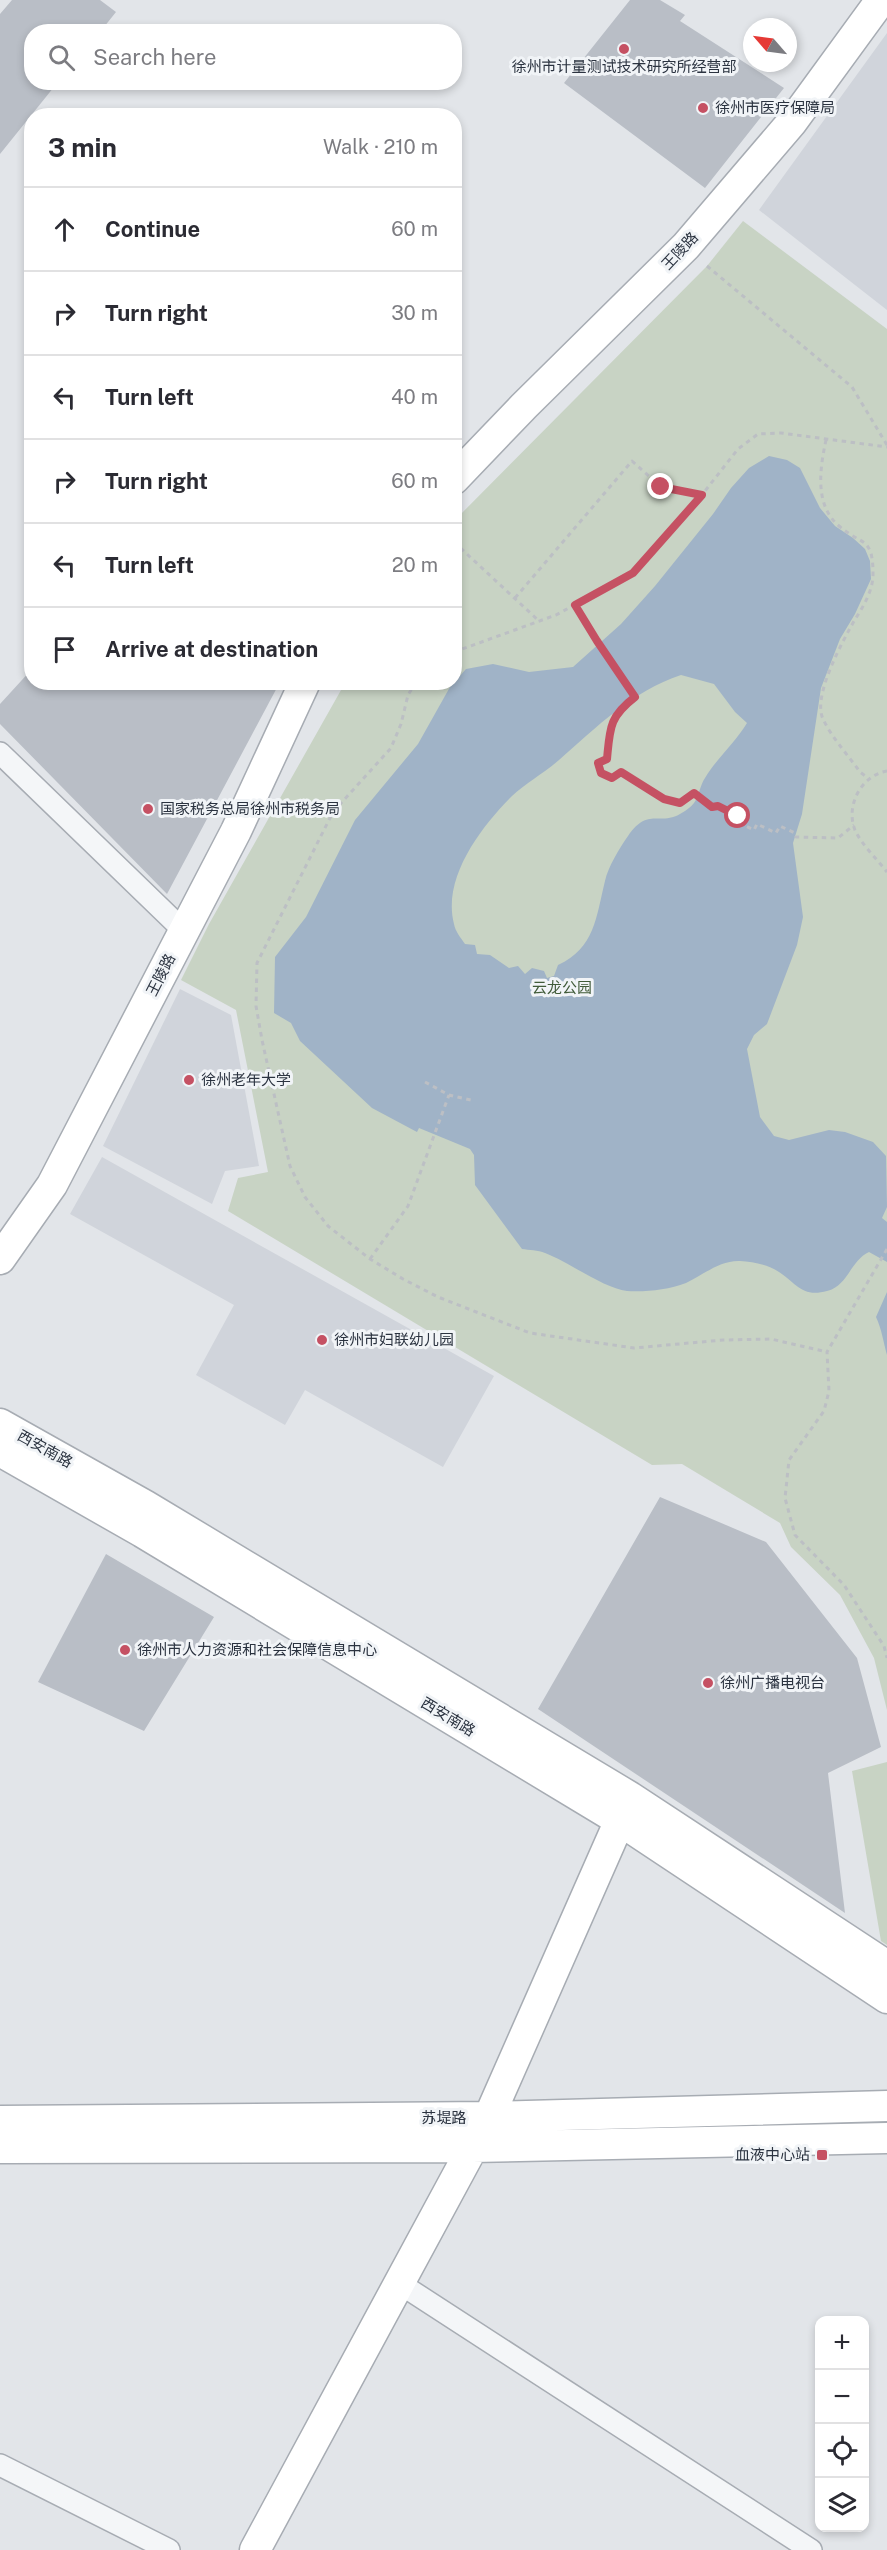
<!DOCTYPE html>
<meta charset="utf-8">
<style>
body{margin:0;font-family:"Public Sans","Noto Sans SC",sans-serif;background:#f7f7f7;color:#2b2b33}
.controls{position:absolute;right:18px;bottom:18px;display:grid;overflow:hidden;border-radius:12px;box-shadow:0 3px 9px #0003}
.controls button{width:54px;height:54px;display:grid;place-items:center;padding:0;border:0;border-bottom:2px solid #e1e1e2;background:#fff;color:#2b2b33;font:30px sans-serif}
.compass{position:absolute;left:743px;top:18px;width:54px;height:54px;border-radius:50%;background:#fff;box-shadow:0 3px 9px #0003;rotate:298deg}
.stop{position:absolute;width:18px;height:18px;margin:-14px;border:4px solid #c55163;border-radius:50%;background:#fff}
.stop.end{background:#c55163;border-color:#fff;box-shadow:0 2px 6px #0008}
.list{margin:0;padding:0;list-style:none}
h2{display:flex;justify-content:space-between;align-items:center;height:78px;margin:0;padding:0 24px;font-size:26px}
h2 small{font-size:20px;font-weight:400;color:#7c7c81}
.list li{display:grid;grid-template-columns:39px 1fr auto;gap:18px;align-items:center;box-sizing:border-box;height:84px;padding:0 24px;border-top:2px solid #e1e1e2}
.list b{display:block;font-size:22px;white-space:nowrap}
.list em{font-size:20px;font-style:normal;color:#7c7c81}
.icon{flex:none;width:33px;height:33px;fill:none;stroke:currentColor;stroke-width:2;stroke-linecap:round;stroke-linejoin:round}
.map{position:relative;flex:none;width:887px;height:2550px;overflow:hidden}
.search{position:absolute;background:#fff;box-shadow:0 3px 9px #0003;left:24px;top:24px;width:438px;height:66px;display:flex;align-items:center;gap:15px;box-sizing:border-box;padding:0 21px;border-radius:24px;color:#7c7c81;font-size:22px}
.panel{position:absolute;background:#fff;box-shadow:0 3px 9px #0003;left:24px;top:108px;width:438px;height:582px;border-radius:24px}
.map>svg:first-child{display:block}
.built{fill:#d0d4db}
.green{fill:#c8d3c4}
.water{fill:#a0b3c7;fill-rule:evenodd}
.building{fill:#b9bec6}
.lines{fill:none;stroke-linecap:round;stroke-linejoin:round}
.street-casing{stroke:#a7acb3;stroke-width:24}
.secondary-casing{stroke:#a7acb3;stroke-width:33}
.path{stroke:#bcbfc4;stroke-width:3;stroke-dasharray:4.5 4.5;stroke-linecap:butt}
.street{stroke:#f4f6f8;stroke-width:21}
.secondary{stroke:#fff;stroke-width:30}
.route{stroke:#c55163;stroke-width:8}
.poi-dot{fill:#c55163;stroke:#f1f4f7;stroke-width:2}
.labels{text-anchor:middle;stroke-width:6;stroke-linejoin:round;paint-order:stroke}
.poi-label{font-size:15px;fill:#2b3340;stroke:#f1f4f7;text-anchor:start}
.street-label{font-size:15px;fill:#2b3340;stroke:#f1f4f7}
.park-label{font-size:15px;fill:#405b39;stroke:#f1f4f7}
</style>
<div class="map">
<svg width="887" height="2550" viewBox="0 0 887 2550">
<rect width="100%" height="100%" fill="#e2e5e9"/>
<path class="built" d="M887,33V310L759,210Z
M180,989L231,1015L259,1166L225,1171L212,1204L103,1146Z
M102,1157L494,1376L443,1467L305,1390L285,1425L196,1375L234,1305L70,1214Z"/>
<path class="green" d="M743,221L887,329V1710L874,1658L840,1595L791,1547L780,1523L682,1464L652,1465L228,1211L238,1178L268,1172L236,1010L181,980L209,924L345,683L454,682L455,520L707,266Z
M887,1762V1945L881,1941L852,1771Z"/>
<path class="water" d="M769,456L787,460L800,468L820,508L835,526L853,538L865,549L870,561L871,579L855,614L840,639L821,688L802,814L793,843L803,917L797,945L767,1024L754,1035L747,1049L760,1117L774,1136L789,1140L829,1130L845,1132L873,1142L886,1156L887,1207L882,1218L887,1222V1262L869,1252C850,1261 848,1286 827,1291C802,1298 796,1283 779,1272C767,1264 753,1262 740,1261C720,1260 703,1275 686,1283C668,1290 646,1292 627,1291C603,1288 569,1262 545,1253C538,1250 529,1250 522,1249L475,1185L474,1155L470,1149L419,1128L417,1132L372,1108L300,1041L291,1023L274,1013L275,957L306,917L355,820L418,744L450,687L466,669L493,664L529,672L573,667L621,624L655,586L713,514L731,488L749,468ZM681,675L714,684L735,712L747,723C735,743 717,758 705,778C700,785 699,796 694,803C691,807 684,812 680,814C659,826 648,807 628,836C619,849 608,867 605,881C596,917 595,948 558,965L554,976L547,978L544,971L532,968L525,974L518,966L509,968L490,955L477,954L475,945L465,944C461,938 455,931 454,924C442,878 481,827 512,796C526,783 544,773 559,760C597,727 632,691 681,675Z
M887,1292V1355C883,1341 882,1330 876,1317Z"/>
<path class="building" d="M12,0H100L116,12L100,32H32V82H58L0,154V14Z
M630,0H660L685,15L680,21L784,88L705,188L564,83Z
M32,669V682H280L167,894L0,724V704Z
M660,1497L766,1542L857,1658L881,1747L828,1773L845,1913L538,1709Z
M106,1554L214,1617L144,1731L38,1682Z"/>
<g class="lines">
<g class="street-casing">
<path id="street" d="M0,753L184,931
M399,2283L811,2550
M0,2465L169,2550"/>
</g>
<g class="secondary-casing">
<path id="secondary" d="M454,479L524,406L686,246L792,122L881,0
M0,1259L52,1185L236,831L305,682
M0,1424L146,1506L630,1797L887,1966
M0,1451L142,1532L619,1820L887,1998
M0,2121L489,2117L887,2106
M0,2148L473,2147L887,2138
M255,2550L489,2117L628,1802"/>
</g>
<path class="path" d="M707,266L852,387L887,445
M826,440C820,468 814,505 839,526C862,546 873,536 873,574C873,591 863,607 854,621C843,641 812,696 823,719C832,738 848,755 860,772L868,778
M454,542L539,621
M515,598L632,461L661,487L702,495
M575,605L597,641L635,697C609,717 610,728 607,759L598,763L601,773L612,778L621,773L664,799L680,803L694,793L712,807L718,806L738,816L735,821L754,830L757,824L776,833L780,826L795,833L796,837L838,838L854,825
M454,652L556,615L633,573L690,510L738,449L758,434L781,433L887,447
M416,682L408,695L401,724L391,748L333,812L257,963L256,1006L262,1040L290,1166L305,1197L328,1226L370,1259L403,1279L438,1297L530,1333L634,1348L723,1340L771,1339L827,1352
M887,771C862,775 845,805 855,830C861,844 877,859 887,872
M425,1082L449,1095L475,1101
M887,1249L827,1352L829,1391L824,1411L789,1460L785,1498L795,1535L844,1585L884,1646L887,1658
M370,1259L408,1206L449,1095"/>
<use href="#street" class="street"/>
<use href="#secondary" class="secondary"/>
</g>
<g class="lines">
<path class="route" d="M661,487L702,495L633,573L575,605L597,641L635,697C609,717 610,728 607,759L598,763L601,773L612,778L621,772L664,799L680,803L694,793L712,807L718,806L738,816"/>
</g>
<g class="poi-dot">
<circle cx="624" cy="49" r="6"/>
<circle cx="703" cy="108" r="6"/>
<circle cx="148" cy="809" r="6"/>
<circle cx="189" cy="1080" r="6"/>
<circle cx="322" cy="1340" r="6"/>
<circle cx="125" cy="1650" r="6"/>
<circle cx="708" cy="1683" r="6"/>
<rect x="816" y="2149" width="12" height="12" rx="3"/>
</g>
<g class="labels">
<g class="poi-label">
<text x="624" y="72" text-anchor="middle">徐州市计量测试技术研究所经营部</text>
<text x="715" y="113">徐州市医疗保障局</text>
<text x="160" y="814">国家税务总局徐州市税务局</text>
<text x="201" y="1085">徐州老年大学</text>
<text x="334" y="1345">徐州市妇联幼儿园</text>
<text x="137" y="1655">徐州市人力资源和社会保障信息中心</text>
<text x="720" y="1688">徐州广播电视台</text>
<text x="810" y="2160" text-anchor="end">血液中心站</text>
</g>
<g class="street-label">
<text transform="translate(680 251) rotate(-47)" y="5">王陵路</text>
<text transform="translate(161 975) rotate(-63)" y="5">王陵路</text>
<text transform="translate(45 1449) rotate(29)" y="5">西安南路</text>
<text transform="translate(448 1717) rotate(31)" y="5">西安南路</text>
<text x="444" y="2123">苏堤路</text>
</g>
<g class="park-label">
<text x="562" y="993">云龙公园</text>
</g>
</g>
</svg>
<div class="controls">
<button>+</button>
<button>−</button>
<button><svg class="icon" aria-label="locate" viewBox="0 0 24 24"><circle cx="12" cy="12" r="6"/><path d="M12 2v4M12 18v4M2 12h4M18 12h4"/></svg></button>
<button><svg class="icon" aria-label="layers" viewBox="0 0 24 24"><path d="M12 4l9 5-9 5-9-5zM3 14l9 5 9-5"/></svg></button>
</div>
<svg class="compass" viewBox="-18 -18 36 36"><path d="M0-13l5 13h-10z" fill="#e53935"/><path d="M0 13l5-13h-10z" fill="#7c7c81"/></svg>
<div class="stop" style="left:738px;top:816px"></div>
<div class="stop end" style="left:661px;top:487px"></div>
<div class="search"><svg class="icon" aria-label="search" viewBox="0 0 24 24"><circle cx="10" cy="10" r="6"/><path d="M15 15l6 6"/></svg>Search here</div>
<section class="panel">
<h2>3 min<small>Walk · 210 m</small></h2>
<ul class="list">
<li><svg class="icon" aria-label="ahead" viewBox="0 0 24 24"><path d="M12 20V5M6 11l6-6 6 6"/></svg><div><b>Continue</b></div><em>60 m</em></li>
<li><svg class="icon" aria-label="right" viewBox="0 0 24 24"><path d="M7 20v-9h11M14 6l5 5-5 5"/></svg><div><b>Turn right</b></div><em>30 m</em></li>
<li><svg class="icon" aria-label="left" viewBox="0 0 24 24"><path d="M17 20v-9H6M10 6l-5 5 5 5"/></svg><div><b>Turn left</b></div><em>40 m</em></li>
<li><svg class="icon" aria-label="right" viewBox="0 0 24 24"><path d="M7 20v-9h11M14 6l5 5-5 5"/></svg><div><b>Turn right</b></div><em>60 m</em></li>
<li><svg class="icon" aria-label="left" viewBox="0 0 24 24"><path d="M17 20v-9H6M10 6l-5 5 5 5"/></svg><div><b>Turn left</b></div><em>20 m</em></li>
<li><svg class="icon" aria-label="arrive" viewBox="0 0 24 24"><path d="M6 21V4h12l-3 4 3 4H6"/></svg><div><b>Arrive at destination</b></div></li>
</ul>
</section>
</div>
